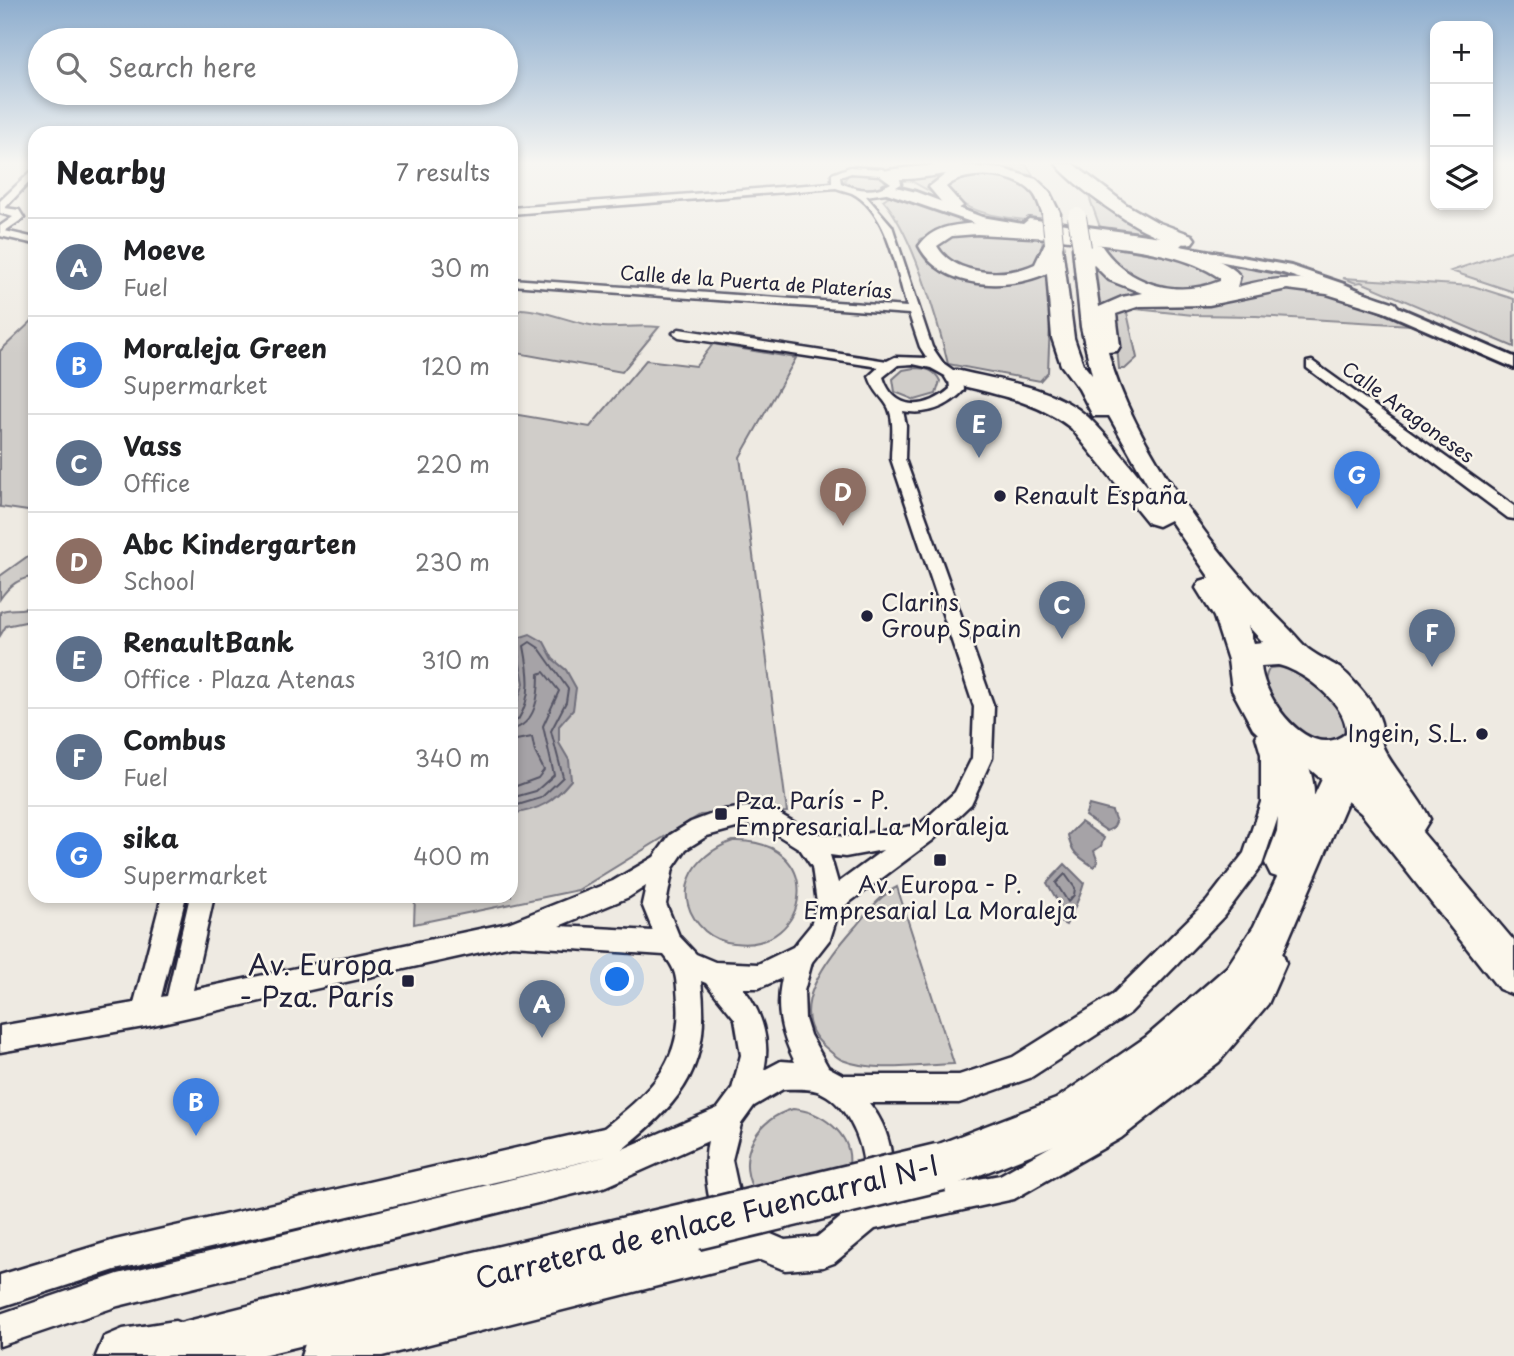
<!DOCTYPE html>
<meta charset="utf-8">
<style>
body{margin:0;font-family:"Playpen Sans",sans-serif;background:#f6f6f6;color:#202124}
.controls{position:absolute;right:21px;top:21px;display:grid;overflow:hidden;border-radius:14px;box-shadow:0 4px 10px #0003}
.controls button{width:63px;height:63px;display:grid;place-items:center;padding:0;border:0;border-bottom:2px solid #e0e0e0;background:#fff;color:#202124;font:35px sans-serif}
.you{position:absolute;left:618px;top:980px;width:24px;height:24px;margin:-18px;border:5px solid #fff;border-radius:50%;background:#1a73e8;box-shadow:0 0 0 10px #1a73e833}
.badge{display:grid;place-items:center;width:46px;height:46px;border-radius:50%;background:#22223b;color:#fff;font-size:23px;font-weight:700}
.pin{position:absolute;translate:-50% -58px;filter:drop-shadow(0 2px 4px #0008)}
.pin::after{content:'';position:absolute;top:37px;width:24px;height:21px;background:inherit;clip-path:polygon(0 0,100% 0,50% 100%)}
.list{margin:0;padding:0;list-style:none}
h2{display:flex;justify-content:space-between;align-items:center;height:91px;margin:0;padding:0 28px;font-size:30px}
h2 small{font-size:23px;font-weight:400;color:#757577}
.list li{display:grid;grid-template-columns:46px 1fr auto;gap:21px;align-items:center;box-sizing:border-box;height:98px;padding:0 28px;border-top:2px solid #e0e0e0}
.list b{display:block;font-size:26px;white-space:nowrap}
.list p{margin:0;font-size:23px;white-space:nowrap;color:#757577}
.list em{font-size:23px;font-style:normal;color:#757577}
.icon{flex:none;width:38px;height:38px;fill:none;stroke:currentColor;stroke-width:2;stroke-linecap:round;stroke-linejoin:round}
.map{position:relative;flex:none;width:1514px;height:1356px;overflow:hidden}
.search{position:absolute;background:#fff;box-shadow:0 4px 10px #0003;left:28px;top:28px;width:490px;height:77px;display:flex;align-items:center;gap:18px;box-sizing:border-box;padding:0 24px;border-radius:38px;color:#757577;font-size:26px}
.panel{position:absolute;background:#fff;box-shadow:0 4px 10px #0003;left:28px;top:126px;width:490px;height:777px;border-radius:21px}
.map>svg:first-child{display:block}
.green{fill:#d0cdc9;stroke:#797882;stroke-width:2}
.water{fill:#a6a3a7;stroke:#716f7c;stroke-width:2}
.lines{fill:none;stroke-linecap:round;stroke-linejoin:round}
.shore{stroke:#575666;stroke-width:2}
.minor-casing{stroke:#22223b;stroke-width:5}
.tertiary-casing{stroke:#22223b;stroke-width:6}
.primary-casing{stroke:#22223b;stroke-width:5}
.trunk-casing{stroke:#22223b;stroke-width:5}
.minor{fill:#fbf7ec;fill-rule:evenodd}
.tertiary{fill:#fbf7ec;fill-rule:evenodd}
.primary{fill:#fbf7ec;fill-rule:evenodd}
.trunk{fill:#fbf7ec;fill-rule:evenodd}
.primary-bridge-casing{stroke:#22223b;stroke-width:52;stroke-linecap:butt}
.trunk-bridge-casing{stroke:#22223b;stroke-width:20;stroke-linecap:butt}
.primary-bridge{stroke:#fbf7ec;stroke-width:47}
.trunk-bridge{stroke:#fbf7ec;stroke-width:18}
.poi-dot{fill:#22223b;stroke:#fbf7ec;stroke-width:2.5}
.labels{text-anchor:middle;stroke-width:5;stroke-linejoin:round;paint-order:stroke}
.far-street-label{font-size:19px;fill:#22223b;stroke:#fbf7ec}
.poi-label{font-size:23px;fill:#22223b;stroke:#fbf7ec;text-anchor:start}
.near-poi-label{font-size:28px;fill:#22223b;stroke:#fbf7ec;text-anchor:end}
.near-street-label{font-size:28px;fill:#22223b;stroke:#fbf7ec}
</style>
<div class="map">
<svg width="1514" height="1356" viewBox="0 0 1514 1356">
<rect width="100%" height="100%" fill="#eeeae2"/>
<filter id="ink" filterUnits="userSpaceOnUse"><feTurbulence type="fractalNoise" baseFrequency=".0143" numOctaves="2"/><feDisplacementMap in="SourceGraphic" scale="14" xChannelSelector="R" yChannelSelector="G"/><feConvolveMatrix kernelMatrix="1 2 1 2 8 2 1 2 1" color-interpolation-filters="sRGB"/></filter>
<g filter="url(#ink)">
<path class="green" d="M981,164H1026L1038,183C1015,172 946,162 929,186L931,192L906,178Z
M859,173L882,176L886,183C873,191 856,190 844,181L848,175Z
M975,174C1011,176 1045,179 1043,222C1010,218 966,216 944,189L947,181Z
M1087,191L1126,222L1167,238L1100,227Z
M889,196H903L973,223L951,226L920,239C915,292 1021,272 1052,270L1048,372L1040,381L948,364C938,321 912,232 883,200Z
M968,231L1042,237L1044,259L1034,268L999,275L953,267L935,247L939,240Z
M1103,246L1187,260L1217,274L1216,285L1179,290L1139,282L1104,254Z
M1514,250V292L1451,271Z
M1213,258L1306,280H1270L1238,287L1239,281L1230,266Z
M1096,270L1119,284L1152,294L1112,300L1100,308Z
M1343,278L1473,286L1514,299V347L1361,282L1356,283Z
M1311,288L1378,309L1411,325L1256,316L1193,315L1126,308L1137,358L1125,369H1119L1114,311L1119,307L1258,289Z
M521,309C549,310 574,325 603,327C621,328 639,325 659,327L622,372L511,352V318Z
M35,318V512L0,507V351Z
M713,344L796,358L740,457L787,812L700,815L578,890L414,924L415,896H511V416L513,414L590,427L646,360L696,366Z
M914,368C926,368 935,370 940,381L936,394L915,400L895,392L893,379L903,370Z
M35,551V577C19,577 8,587 0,599V576Z
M35,605V620L6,626L0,636V612C12,606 19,613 35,605Z
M1281,667C1309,673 1345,700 1345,731L1339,738C1330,740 1320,740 1311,737C1290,729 1253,690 1270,668Z
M733,841C829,838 811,954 734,943C724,942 713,938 705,931C668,896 692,855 733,841Z
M897,887L954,1064C919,1065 875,1073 842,1060C836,1057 830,1051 825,1047C783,1011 829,957 855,927C868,912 879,896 897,887Z
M793,1109C820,1111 853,1133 849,1165C848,1173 841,1183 838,1190C835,1197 832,1210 827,1215C818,1222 806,1223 796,1224C785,1216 758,1200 753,1189C736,1154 758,1118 793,1109Z"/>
<path class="water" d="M530,634L544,642L553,659L566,670L576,688L573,710L559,726V743L569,760L571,780C553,802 540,810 511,814V719L524,683L515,639Z
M1089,805L1112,811L1116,822L1113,828L1107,831L1085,816Z
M1081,822L1104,838L1101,846L1094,851L1098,862L1094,867C1079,857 1071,853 1068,835Z
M1065,864L1084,883C1080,899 1073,910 1066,925L1058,921L1057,900L1047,883Z"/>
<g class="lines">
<path class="shore" d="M511,721L518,720C533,696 529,672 524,646L530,642L539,648L568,689L566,702L551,731L563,777L541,798L511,807
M511,730C536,724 539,696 539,674L544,672L559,691L543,726L554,775L536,791L511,798
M511,741L532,737L535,752L544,770L538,778L511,788
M1065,874L1075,888L1074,895L1068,902L1056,883Z"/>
<g class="minor-casing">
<path id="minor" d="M850,167L882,169L900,179L901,184L886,193L866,196L892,226L932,347L943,363L963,377L964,390C949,407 926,416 903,411L906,425L905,459L994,707L992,758L971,804L933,840L839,910L830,939L812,962L804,991L805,1019L810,1035L828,1067L843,1075H959L1013,1057L1112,995L1207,901L1244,853L1261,802V754L1256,737L1259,731L1266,729L1273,731L1281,754L1283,802L1262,865L1223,917L1130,1013L1030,1078L959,1103H869C889,1127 899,1165 886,1194L877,1198L1000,1175L1101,1118L1201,1044L1250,986L1265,954L1274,951L1283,954L1286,963L1268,1004L1219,1062L1121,1138L1014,1199L875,1229L834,1263L823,1267L785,1270L760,1260L382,1356H301L305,1344L317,1340L732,1237C728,1231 721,1225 717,1219C706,1200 703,1162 708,1141L607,1186L118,1306L0,1346V1314L118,1274L608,1156L115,1270L0,1307V1275L115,1240L604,1128C650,1092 683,1062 678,1000C676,979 678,972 664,955L512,945L144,1027L0,1052V1026L134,1003L162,896H186L161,997L167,996L190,896H214L193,990L508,923L613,881L654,857L670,835L691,822L723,810L747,807L773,810L812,833L845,837L919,825L955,792L972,758L974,707L891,459C891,443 895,424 889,409C885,399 874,393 869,376L879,367L679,337L673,333L679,329L887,361L895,357L927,358L920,347L909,314L511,285V279L907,307C896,271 889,212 852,193C847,191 841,190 836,188L511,214V208L832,183V174ZM851,173L880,175L891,183C875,193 858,191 841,183L840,177ZM913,364L931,368L949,378L950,389C926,410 894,412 883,377L898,365ZM747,825L768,829L800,849L812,867L817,903L811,925L793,947L758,964L715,962L696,954L679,936L666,904L673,868L686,849L707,836ZM883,850L838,883L830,855L845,857ZM646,886L642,904L653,931L559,926L629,897ZM782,978C775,1009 781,1034 795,1062L781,1061L764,1070C771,1040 761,1010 743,988H759ZM701,981L706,983L735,1019L741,1055L732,1089L718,1108L623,1149C686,1098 711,1064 701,981ZM783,1089C794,1089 807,1088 817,1091C845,1100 863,1140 864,1168C865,1179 861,1183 866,1194L876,1199L857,1204L817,1237L785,1240L771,1234L741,1202L732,1160L741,1124L754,1106Z
M35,168V176L5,208L19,210L24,218L5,231L35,238V244L0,236V226L13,217L0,213V201Z
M1312,361L1514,506V519L1508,518L1307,368V362Z"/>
</g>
<g class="tertiary-casing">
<path id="tertiary" d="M888,185L916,192L982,217L1023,224L1029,219L1176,239L1183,243L1180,246L1291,266L1344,284L1514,357V368L1334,290L1283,273L1158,250L1153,249V244L1038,228L1032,233L974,223L884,192V186Z"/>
</g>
<g class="primary-casing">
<path id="primary" d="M1277,719L1289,723C1300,743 1315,773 1314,796L1340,741L1352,737L1364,741L1369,751L1282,954L1257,997L1176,1067L1087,1132L940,1191L923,1184L916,1167L923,1150L1056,1099L1146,1037L1227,967L1254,926L1277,877L1271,875L1265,863L1277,831L1280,785L1260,732L1265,723Z
M694,1201L711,1209L719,1226L711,1243L694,1251L258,1356H96L104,1337L123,1329L175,1321L180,1323L319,1288Z"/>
</g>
<g class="trunk-casing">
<path id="trunk" d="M946,164L1003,169L1036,179L1049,191L1060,214L1057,218H1045C1040,210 1039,200 1033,193C1016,173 966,169 946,187L963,206L954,211L948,210L929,187L946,174C929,176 891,185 879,173C884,168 934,166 946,164Z
M1056,164H1073L1127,205L1157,222L1192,235L1195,239L1192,243C1161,251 1076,189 1056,164Z
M977,223C1028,225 1210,236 1240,276L1237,287C1300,269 1336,283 1395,303L1398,307L1395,311L1388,313L1327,294L1287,289L1209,305L1140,306L1116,314L1120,346L1117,351L1108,352C1133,446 1221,562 1290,630C1296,636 1302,644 1308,649C1325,662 1339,663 1355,683C1365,694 1377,708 1381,723C1384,736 1377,738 1386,753C1399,776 1418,795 1430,819L1422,832L1514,941V995L1499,989L1361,813L1305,765L1278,753L1253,729L1232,690L1228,660L1214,617L1196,588L1200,581L1210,578L1170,520L1158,526L1148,523L1071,428C1035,400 992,394 948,382L945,377L948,372L956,370C1000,381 1053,386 1088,417C1111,439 1131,467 1152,492L1109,416H1093L1079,389L1061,365L1052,338L1047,273C1007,292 941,289 919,246C933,226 953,225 977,223ZM977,234L1051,238L1045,243L1035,264C1007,278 954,276 937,246L952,236ZM1061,239L1094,243L1082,242L1073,248L1081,327L1092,375L1083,364L1074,338ZM1095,244C1136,249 1185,254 1220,278V281C1175,299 1127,284 1101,245ZM1093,264L1109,280L1142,293L1122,297L1099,307ZM1248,626L1263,642L1254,643ZM1278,665C1302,670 1349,705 1346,733C1310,764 1263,698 1261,666Z"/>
</g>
<use href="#minor" class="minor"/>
<use href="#tertiary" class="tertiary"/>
<use href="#primary" class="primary"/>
<use href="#trunk" class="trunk"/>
<g class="primary-bridge-casing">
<path id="primary-bridge" d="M694,1226L940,1167"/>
</g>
<g class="trunk-bridge-casing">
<path id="trunk-bridge" d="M1051,214L1054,243
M1077,217L1082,248"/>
</g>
<use href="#primary-bridge" class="primary-bridge"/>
<use href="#trunk-bridge" class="trunk-bridge"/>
</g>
</g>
<linearGradient id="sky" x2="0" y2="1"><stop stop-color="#8dadce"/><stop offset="0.46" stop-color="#f7f6f2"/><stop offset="1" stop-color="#f7f6f2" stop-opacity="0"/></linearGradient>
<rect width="1514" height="354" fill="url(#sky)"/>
<g class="poi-dot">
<circle cx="1000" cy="496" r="7"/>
<circle cx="867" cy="616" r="7"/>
<circle cx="1482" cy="734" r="7"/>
<rect x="714" y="807" width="14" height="14" rx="3.5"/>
<rect x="933" y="853" width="14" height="14" rx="3.5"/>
<rect x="401" y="974" width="14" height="14" rx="3.5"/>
</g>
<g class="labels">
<g class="far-street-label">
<text transform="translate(756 282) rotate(4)" y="7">Calle de la Puerta de Platerías</text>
<text transform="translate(1408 412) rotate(36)" y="7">Calle Aragoneses</text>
</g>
<g class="poi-label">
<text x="1014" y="504">Renault España</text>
<text x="881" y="611">Clarins<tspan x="881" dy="26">Group Spain</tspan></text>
<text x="1468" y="742" text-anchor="end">Ingein, S.L.</text>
<text x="735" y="809">Pza. París - P.<tspan x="735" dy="26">Empresarial La Moraleja</tspan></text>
<text x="940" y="893" text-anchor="middle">Av. Europa - P.<tspan x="940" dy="26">Empresarial La Moraleja</tspan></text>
</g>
<g class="near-poi-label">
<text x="394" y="975">Av. Europa<tspan x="394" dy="32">- Pza. París</tspan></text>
</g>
<g class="near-street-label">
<text transform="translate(707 1222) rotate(-14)" y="10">Carretera de enlace Fuencarral N-I</text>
</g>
</g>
</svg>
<div class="controls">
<button>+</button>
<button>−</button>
<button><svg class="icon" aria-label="layers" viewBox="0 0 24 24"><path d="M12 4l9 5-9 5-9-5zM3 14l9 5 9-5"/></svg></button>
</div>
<div class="you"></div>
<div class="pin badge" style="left:542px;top:1038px;background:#5c6f8a">A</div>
<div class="pin badge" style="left:196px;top:1136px;background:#3f7fe0">B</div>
<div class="pin badge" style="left:1062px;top:639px;background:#5c6f8a">C</div>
<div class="pin badge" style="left:843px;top:526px;background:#8d6e63">D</div>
<div class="pin badge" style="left:979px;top:458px;background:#5c6f8a">E</div>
<div class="pin badge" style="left:1432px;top:667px;background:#5c6f8a">F</div>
<div class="pin badge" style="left:1357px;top:509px;background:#3f7fe0">G</div>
<div class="search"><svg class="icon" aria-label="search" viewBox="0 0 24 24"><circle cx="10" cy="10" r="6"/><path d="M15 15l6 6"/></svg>Search here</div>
<section class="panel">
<h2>Nearby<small>7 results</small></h2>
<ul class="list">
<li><span class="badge" style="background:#5c6f8a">A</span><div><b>Moeve</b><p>Fuel</p></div><em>30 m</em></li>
<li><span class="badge" style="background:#3f7fe0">B</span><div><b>Moraleja Green</b><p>Supermarket</p></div><em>120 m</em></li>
<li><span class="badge" style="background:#5c6f8a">C</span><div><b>Vass</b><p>Office</p></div><em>220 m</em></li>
<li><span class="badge" style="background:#8d6e63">D</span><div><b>Abc Kindergarten</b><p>School</p></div><em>230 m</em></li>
<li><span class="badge" style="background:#5c6f8a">E</span><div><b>RenaultBank</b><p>Office · Plaza Atenas</p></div><em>310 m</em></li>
<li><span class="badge" style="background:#5c6f8a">F</span><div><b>Combus</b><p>Fuel</p></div><em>340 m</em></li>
<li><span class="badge" style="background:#3f7fe0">G</span><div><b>sika</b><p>Supermarket</p></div><em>400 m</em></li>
</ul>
</section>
</div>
